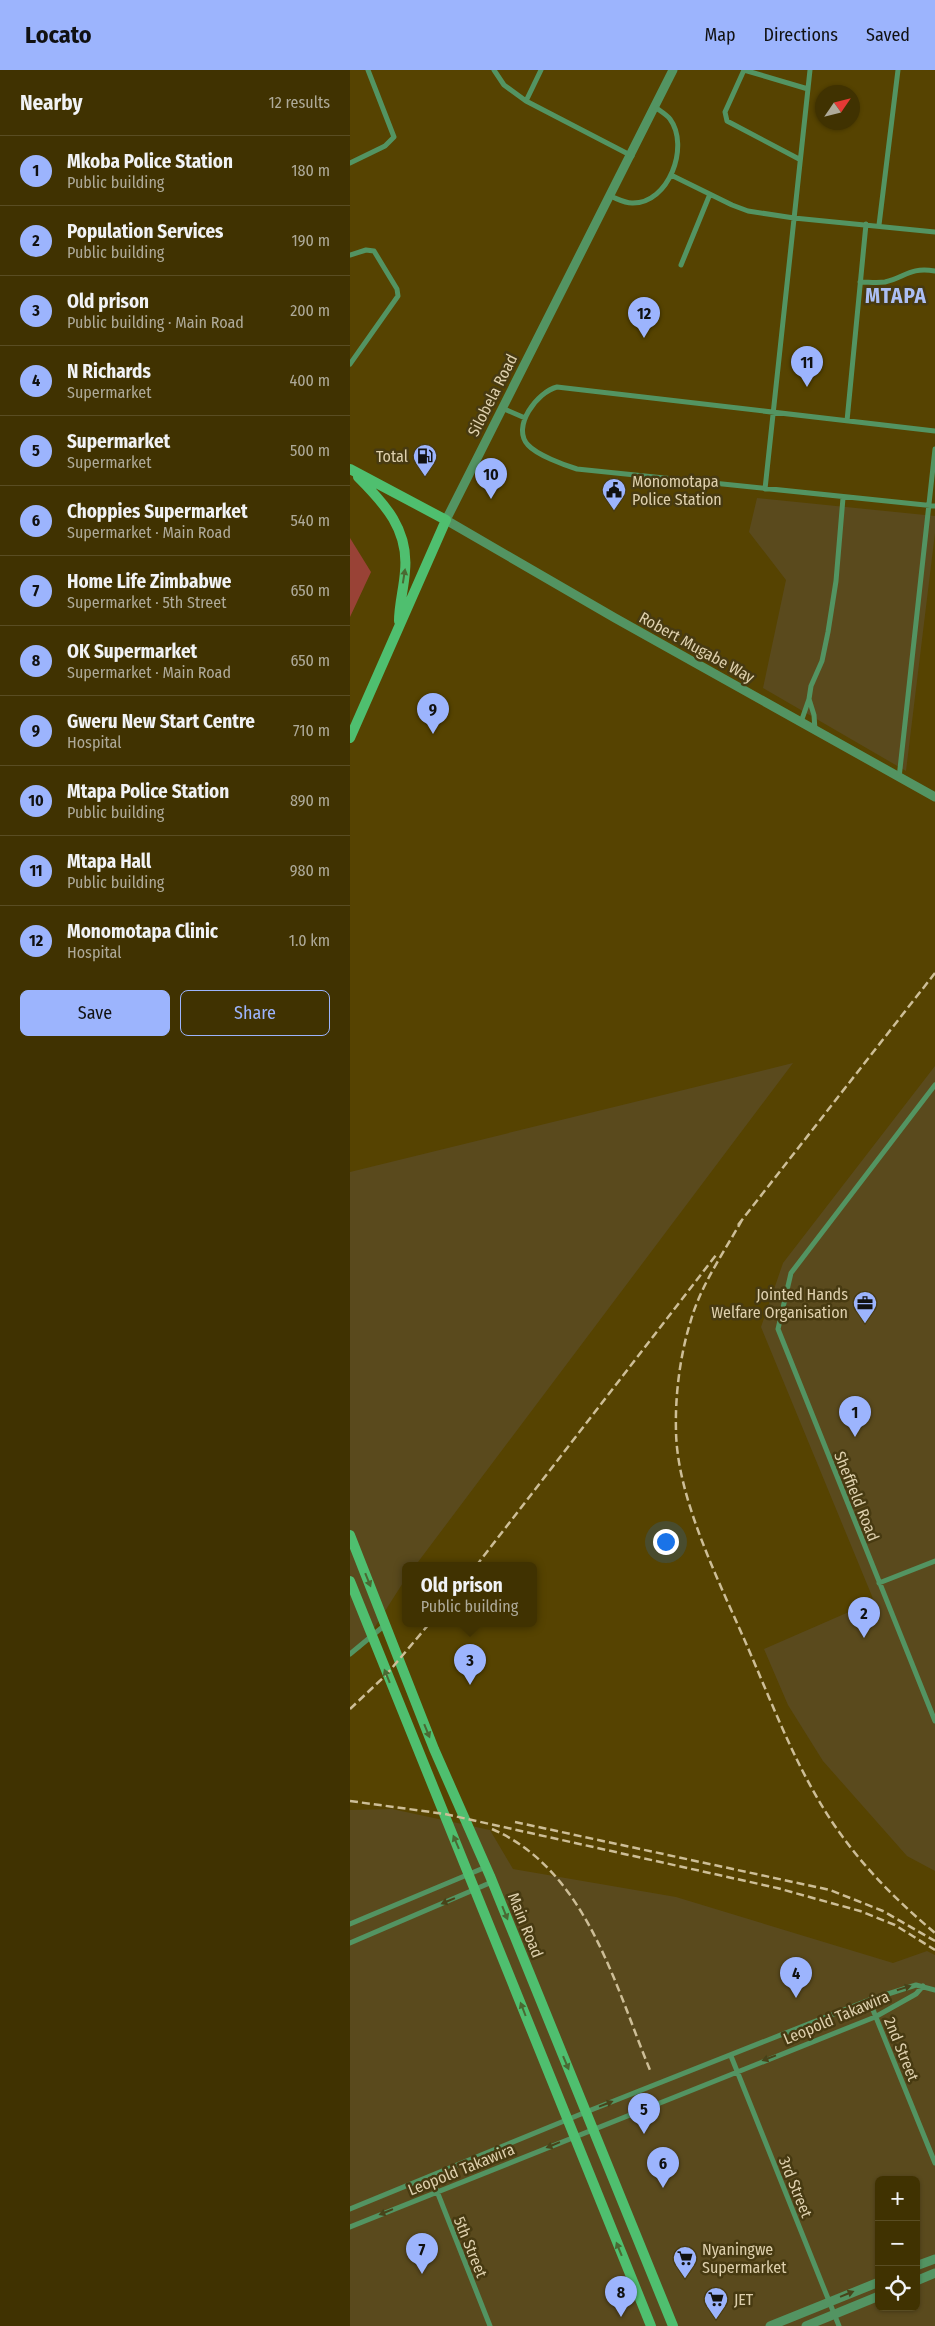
<!DOCTYPE html>
<meta charset="utf-8">
<style>
body{margin:0;font-family:"Fira Sans Condensed",sans-serif;background:#4b3e10;color:#f1f3f6}
.controls{position:absolute;right:15px;bottom:15px;display:grid;overflow:hidden;border-radius:8px;box-shadow:0 1px 4px #0004}
.controls button{width:45px;height:45px;display:grid;place-items:center;padding:0;border:0;border-bottom:1px solid #594d23;background:#403201;color:#f1f3f6;font:25px sans-serif}
.compass{position:absolute;left:465px;top:15px;width:45px;height:45px;border-radius:50%;background:#403201;box-shadow:0 1px 4px #0004;rotate:55deg}
.you{position:absolute;left:315px;top:1471px;width:18px;height:18px;margin:-12px;border:4px solid #fff;border-radius:50%;background:#1a73e8;box-shadow:0 0 0 8px #1a73e833}
.badge{display:grid;place-items:center;width:32px;height:32px;border-radius:50%;background:#9cb4fd;color:#111;font-size:16px;font-weight:700}
.pin{position:absolute;translate:-50% -41px;filter:drop-shadow(0 1px 2px #0008)}
.pin::after{content:'';position:absolute;top:26px;width:18px;height:15px;background:inherit;clip-path:polygon(0 0,100% 0,50% 100%)}
.popup{position:absolute;left:52px;top:1492px;width:135px;height:65px;box-sizing:border-box;display:grid;place-content:center;border-radius:8px;background:#403201;filter:drop-shadow(0 1px 4px #0005);font-size:16px;white-space:nowrap;color:#aeaa99}
.popup b{font-size:19px;color:#f1f3f6}
.popup::after{content:'';position:absolute;left:50%;top:100%;margin-left:-10px;border:10px solid transparent;border-top-color:#403201}
.list{margin:0;padding:0;list-style:none}
h2{display:flex;justify-content:space-between;align-items:center;height:65px;margin:0;padding:0 20px;font-size:21px}
h2 small{font-size:16px;font-weight:400;color:#aeaa99}
.list li{display:grid;grid-template-columns:32px 1fr auto;gap:15px;align-items:center;box-sizing:border-box;height:70px;padding:0 20px;border-top:1px solid #594d23}
.list b{display:block;font-size:19px;white-space:nowrap}
.list p{margin:0;font-size:16px;white-space:nowrap;color:#aeaa99}
.list em{font-size:16px;font-style:normal;color:#aeaa99}
.actions{display:flex;gap:10px;padding:15px 20px}
.actions a{flex:1;padding:11px 0;border:1px solid #9cb4fd;border-radius:8px;text-align:center;font-size:18px;color:#9cb4fd}
.actions .main{background:#9cb4fd;color:#111}
.icon{flex:none;width:28px;height:28px;fill:none;stroke:currentColor;stroke-width:2;stroke-linecap:round;stroke-linejoin:round}
.map{position:relative;flex:none;width:585px;height:2256px;overflow:hidden}
header{display:flex;align-items:center;gap:30px;box-sizing:border-box;height:70px;padding:0 25px;background:#9cb4fd;color:#111}
header strong{font-size:24px}
nav{display:flex;gap:28px;margin-inline-start:auto;font-size:18px}
main{display:flex}
aside{flex:1;background:#403201}
.map>svg:first-child{display:block}
.built{fill:#5a4a1d;fill-rule:evenodd}
.green{fill:#994236}
.lines{fill:none;stroke-linecap:round;stroke-linejoin:round}
.minor{stroke:#539462;stroke-width:5}
.tertiary{stroke:#539462;stroke-width:9}
.secondary{stroke:#4fbf6f;stroke-width:10}
.rail{stroke:#cdbe97;stroke-width:2.5;stroke-dasharray:8 4;stroke-linecap:butt}
.oneway{fill:#4a6932}
.oneway2{fill:#484319}
.labels{text-anchor:middle;stroke-width:5;stroke-linejoin:round;paint-order:stroke}
.street-label{font-size:16px;fill:#ded0ad;stroke:#473a11}
.poi-label{font-size:16px;fill:#ded0ad;stroke:#473a11;text-anchor:start}
.district-label{font-size:21px;font-weight:bold;letter-spacing:1px;fill:#acbff5;stroke:#473a11}
</style>
<header>
<strong>Locato</strong>
<nav><a>Map</a><a>Directions</a><a>Saved</a></nav>
</header>
<main>
<aside>
<h2>Nearby<small>12 results</small></h2>
<ul class="list">
<li><span class="badge">1</span><div><b>Mkoba Police Station</b><p>Public building</p></div><em>180 m</em></li>
<li><span class="badge">2</span><div><b>Population Services</b><p>Public building</p></div><em>190 m</em></li>
<li><span class="badge">3</span><div><b>Old prison</b><p>Public building · Main Road</p></div><em>200 m</em></li>
<li><span class="badge">4</span><div><b>N Richards</b><p>Supermarket</p></div><em>400 m</em></li>
<li><span class="badge">5</span><div><b>Supermarket</b><p>Supermarket</p></div><em>500 m</em></li>
<li><span class="badge">6</span><div><b>Choppies Supermarket</b><p>Supermarket · Main Road</p></div><em>540 m</em></li>
<li><span class="badge">7</span><div><b>Home Life Zimbabwe</b><p>Supermarket · 5th Street</p></div><em>650 m</em></li>
<li><span class="badge">8</span><div><b>OK Supermarket</b><p>Supermarket · Main Road</p></div><em>650 m</em></li>
<li><span class="badge">9</span><div><b>Gweru New Start Centre</b><p>Hospital</p></div><em>710 m</em></li>
<li><span class="badge">10</span><div><b>Mtapa Police Station</b><p>Public building</p></div><em>890 m</em></li>
<li><span class="badge">11</span><div><b>Mtapa Hall</b><p>Public building</p></div><em>980 m</em></li>
<li><span class="badge">12</span><div><b>Monomotapa Clinic</b><p>Hospital</p></div><em>1.0 km</em></li>
</ul>
<div class="actions"><a class="main">Save</a><a>Share</a></div>
</aside>
<div class="map">
<svg width="585" height="2256" viewBox="0 0 585 2256">
<rect width="100%" height="100%" fill="#564301"/>
<path class="built" d="M407,428L585,446V463L556,701L413,618L436,510L399,462Z
M443,993L65,1496H56V1508L11,1579L0,1585V1102Z
M585,996V1801L557,1786L473,1691L438,1635L414,1579L524,1531L411,1257L433,1193Z
M42,1739L140,1760L163,1799L326,1827L543,1893L577,1881L585,1885V2256H0V1740ZM529,2110H566V2237H529Z"/>
<path class="green" d="M0,468L21,502L0,547Z"/>
<g class="lines">
<path class="minor" d="M144,0L154,15L176,31L282,86
M394,0L375,42L377,51L449,89
M394,0L458,19
M176,31L191,0
M0,93L35,76L44,67L18,0
M321,105L382,135L398,141L444,148L585,162
M260,126C268,129 274,133 282,133C319,134 340,76 320,49C316,44 310,41 305,37
M529,155L548,0
M0,185L16,180L24,181L47,219L48,226L0,294
M331,195L360,124
M510,212C518,212 527,213 535,212C556,207 559,197 585,201
M152,338L175,348
M497,351L516,154
M585,361L207,317C187,322 161,357 178,375C187,385 214,395 227,399L585,436
M415,419L460,0
M451,652L459,629
M465,660L464,645L459,629L461,616L472,591L478,562L486,511L493,428
M549,708L585,379
M585,1015L441,1203L428,1259L585,1651
M529,1513L585,1491
M0,1584L35,1555
M0,1854L136,1797
M0,1873L142,1812
M519,1930L585,2093
M381,1986L489,2256
M81,2106L140,2256
M0,2139L236,2042L519,1930L566,1915L585,1920
M0,2157L525,1947L566,1924L573,1916"/>
<path class="tertiary" d="M323,0L96,450L265,548L585,727
M566,2196L585,2189
M566,2211L585,2203
M420,2256L529,2212
M456,2256L529,2226"/>
<path class="secondary" d="M0,399L96,450L0,668
M8,407C35,434 59,460 55,501C54,518 49,534 49,551
M0,1465L84,1679L140,1806L323,2256
M0,1511L301,2256"/>
<path class="rail" d="M392,1150C374,1182 351,1215 341,1250C330,1285 325,1325 326,1361C327,1430 371,1515 398,1578C427,1645 453,1716 498,1774C523,1807 553,1836 585,1863
M388,1155L585,903
M126,1496L366,1185
M0,1639L36,1605L79,1554
M0,1731L95,1744L427,1818L510,1841L545,1855L585,1880
M165,1752L480,1820L533,1841L585,1871
M142,1759C236,1800 264,1913 300,2000"/>
</g>
<defs><path id="oneway-solid" d="M-6-.8H1V-3.2L6.5 0L1 3.2V.8H-6Z" transform="scale(1.25)"/></defs>
<g class="oneway">
<use href="#oneway-solid" transform="translate(54 506) rotate(-81)"/>
<use href="#oneway-solid" transform="translate(18 1510) rotate(68)"/>
<use href="#oneway-solid" transform="translate(37 1606) rotate(-112)"/>
<use href="#oneway-solid" transform="translate(77 1661) rotate(68)"/>
<use href="#oneway-solid" transform="translate(106 1772) rotate(-113)"/>
<use href="#oneway-solid" transform="translate(155 1843) rotate(68)"/>
<use href="#oneway-solid" transform="translate(173 1939) rotate(-111)"/>
<use href="#oneway-solid" transform="translate(216 1993) rotate(67)"/>
<use href="#oneway-solid" transform="translate(269 2179) rotate(-112)"/>
</g>
<g class="oneway2">
<use href="#oneway-solid" transform="translate(98 1831) rotate(157)"/>
<use href="#oneway-solid" transform="translate(554 1918) rotate(-18)"/>
<use href="#oneway-solid" transform="translate(419 1988) rotate(159)"/>
<use href="#oneway-solid" transform="translate(256 2034) rotate(-21)"/>
<use href="#oneway-solid" transform="translate(203 2075) rotate(158)"/>
<use href="#oneway-solid" transform="translate(36 2142) rotate(158)"/>
<use href="#oneway-solid" transform="translate(497 2224) rotate(-22)"/>
</g>
<defs>
<g id="fuel-pin" transform="scale(1.25)"><path d="M0 17L-7.5 6A9.5 9.5 0 1 1 7.5 6Z" fill="#9cb4fd" stroke="#473a11"/><path d="M-5.5-6h7V0h2V4h1.3V-2.5L3-4.5l.8-.8L6-3V5H2.5V1h-1V6h-7ZM-4.2-4.7v3.2H.2V-4.7Z" fill="#111"/></g>
<g id="civic-pin" transform="scale(1.25)"><path d="M0 17L-7.5 6A9.5 9.5 0 1 1 7.5 6Z" fill="#9cb4fd" stroke="#473a11"/><path d="M-.6-6.5H3V-4.5H.6V-3L4-1V1h2V6H-6V1h2V-1L-.6-3ZM-1.2 2.5V6h2.4V2.5Z" fill="#111"/></g>
<g id="office-pin" transform="scale(1.25)"><path d="M0 17L-7.5 6A9.5 9.5 0 1 1 7.5 6Z" fill="#9cb4fd" stroke="#473a11"/><path d="M-6-3h4V-5.5h4V-3h4V5H-6ZM-1-4.5V-3h2v-1.5ZM-6 0V1H6V0Z" fill="#111"/></g>
<g id="supermarket-pin" transform="scale(1.25)"><path d="M0 17L-7.5 6A9.5 9.5 0 1 1 7.5 6Z" fill="#9cb4fd" stroke="#473a11"/><path d="M-6-5.5h2.5l.6 2H6L4.5 2H-2.5L-4.4-4H-6ZM-1.5 3.2a1.3 1.3 0 1 0 .1 0ZM3 3.2a1.3 1.3 0 1 0 .1 0Z" fill="#111"/></g>
</defs>
<g fill-rule="evenodd">
<use href="#fuel-pin" x="75" y="386"/>
<use href="#civic-pin" x="264" y="420"/>
<use href="#office-pin" x="515" y="1233"/>
<use href="#supermarket-pin" x="335" y="2188"/>
<use href="#supermarket-pin" x="366" y="2229"/>
</g>
<g class="labels">
<g class="street-label">
<text transform="translate(142 325) rotate(-63)" y="6">Silobela Road</text>
<text transform="translate(347 577) rotate(29)" y="6">Robert Mugabe Way</text>
<text transform="translate(507 1426) rotate(68)" y="6">Sheffield Road</text>
<text transform="translate(176 1855) rotate(68)" y="6">Main Road</text>
<text transform="translate(486 1947) rotate(-23)" y="6">Leopold Takawira</text>
<text transform="translate(552 1979) rotate(68)" y="6">2nd Street</text>
<text transform="translate(111 2099) rotate(-22)" y="6">Leopold Takawira</text>
<text transform="translate(446 2117) rotate(68)" y="6">3rd Street</text>
<text transform="translate(121 2177) rotate(68)" y="6">5th Street</text>
</g>
<g class="poi-label">
<text x="58" y="392" text-anchor="end">Total</text>
<text x="282" y="417">Monomotapa<tspan x="282" dy="18">Police Station</tspan></text>
<text x="498" y="1230" text-anchor="end">Jointed Hands<tspan x="498" dy="18">Welfare Organisation</tspan></text>
<text x="352" y="2185">Nyaningwe<tspan x="352" dy="18">Supermarket</tspan></text>
<text x="384" y="2235">JET</text>
</g>
<g class="district-label">
<text x="546" y="233">MTAPA</text>
</g>
</g>
</svg>
<div class="controls">
<button>+</button>
<button>−</button>
<button><svg class="icon" aria-label="locate" viewBox="0 0 24 24"><circle cx="12" cy="12" r="6"/><path d="M12 2v4M12 18v4M2 12h4M18 12h4"/></svg></button>
</div>
<svg class="compass" viewBox="-18 -18 36 36"><path d="M0-13l5 13h-10z" fill="#e53935"/><path d="M0 13l5-13h-10z" fill="#aeaa99"/></svg>
<div class="you"></div>
<div class="pin badge" style="left:505px;top:1367px">1</div>
<div class="pin badge" style="left:514px;top:1568px">2</div>
<div class="pin badge" style="left:120px;top:1615px">3</div>
<div class="popup"><b>Old prison</b>Public building</div>
<div class="pin badge" style="left:446px;top:1928px">4</div>
<div class="pin badge" style="left:294px;top:2064px">5</div>
<div class="pin badge" style="left:313px;top:2118px">6</div>
<div class="pin badge" style="left:72px;top:2204px">7</div>
<div class="pin badge" style="left:271px;top:2247px">8</div>
<div class="pin badge" style="left:83px;top:664px">9</div>
<div class="pin badge" style="left:141px;top:429px">10</div>
<div class="pin badge" style="left:457px;top:317px">11</div>
<div class="pin badge" style="left:294px;top:268px">12</div>
</div>
</main>
